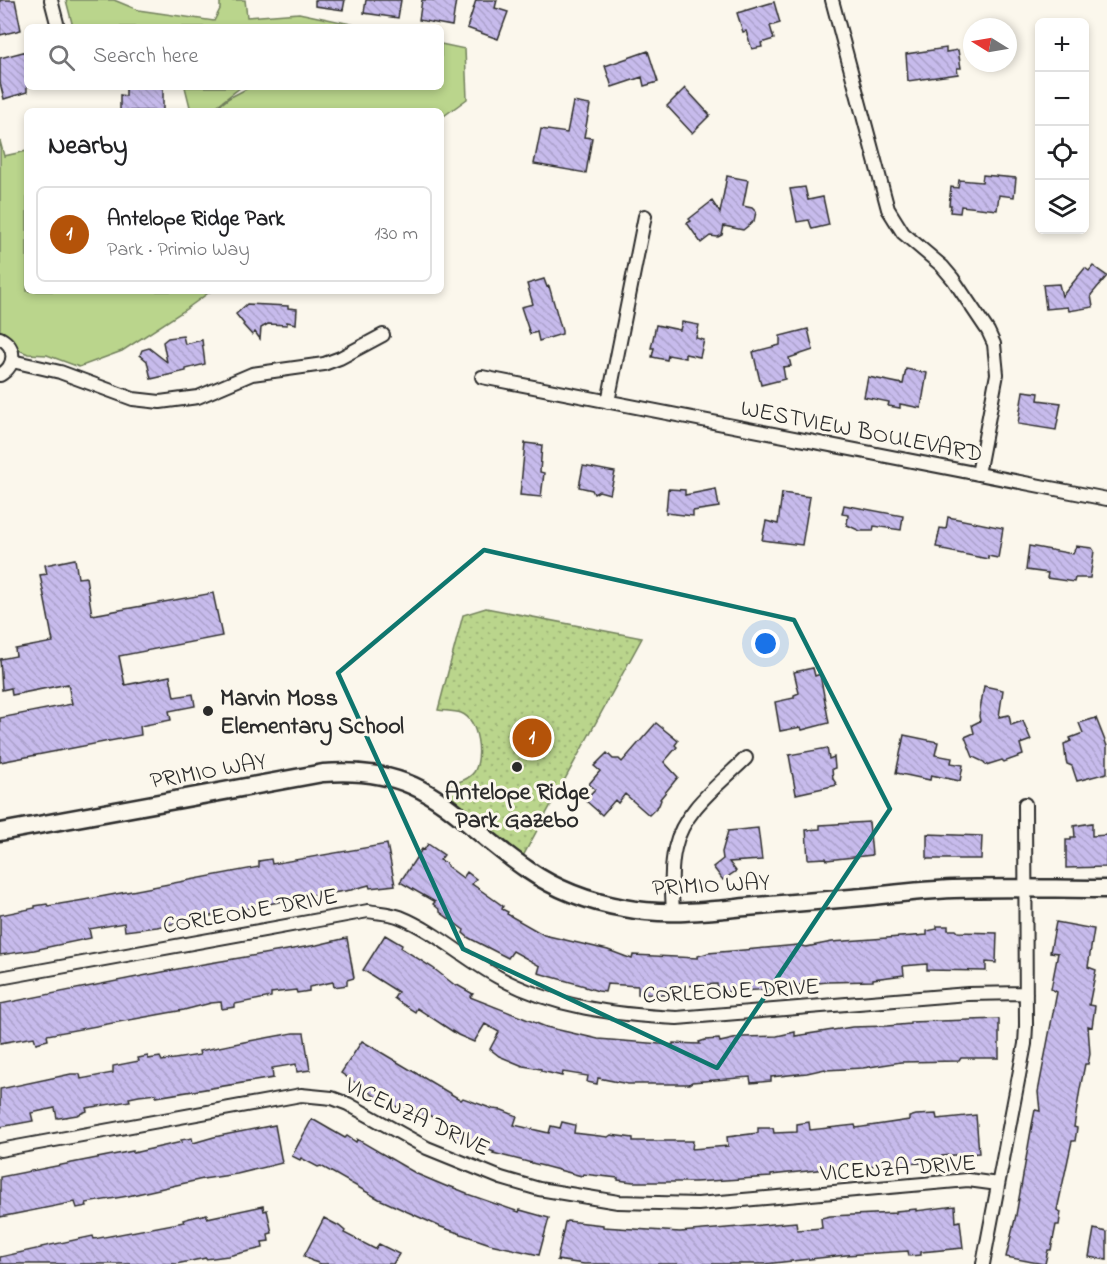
<!DOCTYPE html>
<meta charset="utf-8">
<style>
body{margin:0;font-family:"Indie Flower",sans-serif;background:#f6f6f6;color:#202124}
.controls{position:absolute;right:18px;top:18px;display:grid;overflow:hidden;border-radius:9px;box-shadow:0 3px 9px #0003}
.controls button{width:54px;height:54px;display:grid;place-items:center;padding:0;border:0;border-bottom:2px solid #e0e0e0;background:#fff;color:#202124;font:30px sans-serif}
.compass{position:absolute;left:963px;top:18px;width:54px;height:54px;border-radius:50%;background:#fff;box-shadow:0 3px 9px #0003;rotate:281deg}
.you{position:absolute;left:766px;top:644px;width:21px;height:21px;margin:-15px;border:4px solid #fff;border-radius:50%;background:#1a73e8;box-shadow:0 0 0 9px #1a73e833}
.badge{display:grid;place-items:center;width:39px;height:39px;border-radius:50%;background:#b45309;color:#fff;font-size:20px;font-weight:700}
.pin{position:absolute;translate:-50% -50%;border:3px solid #fff;box-shadow:0 2px 6px #0006}
.list{margin:0;padding:0;list-style:none}
h2{display:flex;justify-content:space-between;align-items:center;height:78px;margin:0;padding:0 24px;font-size:26px}
h2 small{font-size:20px;font-weight:400;color:#757577}
.list li{display:grid;grid-template-columns:39px 1fr auto;gap:18px;align-items:center;box-sizing:border-box;height:96px;margin:0 12px 12px;padding:0 12px;border:2px solid #e0e0e0;border-radius:9px}
.list b{display:block;font-size:22px;white-space:nowrap}
.list p{margin:0;font-size:20px;white-space:nowrap;color:#757577}
.list em{font-size:20px;font-style:normal;color:#757577}
.icon{flex:none;width:33px;height:33px;fill:none;stroke:currentColor;stroke-width:2;stroke-linecap:round;stroke-linejoin:round}
.map{position:relative;flex:none;width:1107px;height:1264px;overflow:hidden}
.search{position:absolute;background:#fff;box-shadow:0 3px 9px #0003;left:24px;top:24px;width:420px;height:66px;display:flex;align-items:center;gap:15px;box-sizing:border-box;padding:0 21px;border-radius:9px;color:#757577;font-size:22px}
.panel{position:absolute;background:#fff;box-shadow:0 3px 9px #0003;left:24px;top:108px;width:420px;height:186px;border-radius:9px}
.map>svg:first-child{display:block}
.grass{fill:#bad58c;stroke:#72805c;stroke-width:1.5}
.park{fill:url(#park-dots);stroke:#72805c;stroke-width:1.5}
.building{fill:url(#building-back-hatch);stroke:#2b2b2b;stroke-width:1.5}
.lines{fill:none;stroke-linecap:round;stroke-linejoin:round}
.street-casing{stroke:#2b2b2b;stroke-width:16}
.secondary-casing{stroke:#2b2b2b;stroke-width:21}
.street{stroke:#fbf7ec;stroke-width:12}
.secondary{stroke:#fbf7ec;stroke-width:16}
.marked{fill:none;stroke:#0f766e;stroke-width:4.5;stroke-linejoin:round}
.poi-dot{fill:#2b2b2b;stroke:#fbf7ec;stroke-width:2}
.labels{text-anchor:middle;stroke-width:6;stroke-linejoin:round;paint-order:stroke}
.street-label{font-size:24px;fill:#2b2b2b;stroke:#fbf7ec}
.poi-label{font-size:24px;font-weight:bold;fill:#2b2b2b;stroke:#fbf7ec;text-anchor:start}
</style>
<div class="map">
<svg width="1107" height="1264" viewBox="0 0 1107 1264">
<defs>
<pattern id="park-dots" width="8" height="8" patternUnits="userSpaceOnUse" patternTransform="scale(1.5)"><rect width="8" height="8" fill="#bad58c"/><path d="M2 2h.1M6 6h.1" fill="none" stroke="#a0b779" stroke-width="1.8" stroke-linecap="round"/></pattern>
<pattern id="building-back-hatch" width="6" height="6" patternUnits="userSpaceOnUse" patternTransform="scale(1.5)"><rect width="6" height="6" fill="#c7bbec"/><path d="M-1 5l2 2M0 0l6 6M5-1l2 2" fill="none" stroke="#aba1cb"/></pattern>
</defs>
<rect width="100%" height="100%" fill="#fbf7ec"/>
<filter id="ink" filterUnits="userSpaceOnUse"><feTurbulence type="fractalNoise" baseFrequency=".0167" numOctaves="2"/><feDisplacementMap in="SourceGraphic" scale="12" xChannelSelector="R" yChannelSelector="G"/><feConvolveMatrix kernelMatrix="1 2 1 2 8 2 1 2 1" color-interpolation-filters="sRGB"/></filter>
<g filter="url(#ink)">
<path class="grass" d="M66,0H114L138,10L214,21L220,9V0H245L247,17L299,13L365,27H73Z
M441,44L465,49L467,99L441,118V111H213L229,98L250,87H441Z
M185,87H241L210,111H191Z
M0,141L4,156L27,151V291H211L182,312L122,351L79,367L47,355L28,354L19,350L0,334Z"/>
<path class="park" d="M486,608L642,638L523,856L445,794C447,791 447,788 450,786C457,781 467,782 474,772C483,758 479,720 461,713C454,711 445,711 438,710L463,615Z"/>
<path class="building" d="M0,0H15L21,30L0,35Z
M315,0H345L343,10L315,6Z
M366,0H401L398,18L364,13Z
M422,0H456L452,26L419,20Z
M476,0H497L495,8L508,12L498,39L467,28Z
M774,2L780,23L770,26L774,39L761,43L762,47L752,49L746,31L743,32L737,13Z
M946,48V52L958,50L961,68H957L958,74L908,81L906,54Z
M27,51V92L4,99L0,83V58Z
M648,51L658,82L644,86L642,77L612,87L605,66Z
M126,87H163V111H120V95L126,96Z
M685,88L710,115L692,133L667,106Z
M573,102L590,105L584,137L592,138L586,173L534,164L541,129L567,133Z
M983,175L1016,178L1014,197L999,195L997,210L961,206L960,213L950,212L951,205H949L951,187L958,188L959,180L982,182Z
M727,176L748,180L743,206L752,208L756,212L754,221L743,230L724,226L722,235L718,237L710,236L701,243L687,223L691,221L689,219L712,201L720,213Z
M805,187L808,200L823,197L829,225L812,229L809,220L797,222L790,189Z
M1093,266L1107,276L1091,295L1093,307L1069,311L1068,307L1046,309L1043,285L1059,284L1062,296L1085,268L1089,271Z
M544,279L547,287L549,286L562,331V334L539,341L537,332L530,334L521,307L533,304L527,284Z
M247,304L288,306V308L297,309L296,324L287,322V325L268,324L261,328L260,339L255,332L252,335L243,325L244,324L236,314Z
M682,322L699,325L696,338L704,340L700,357L685,354V358L668,355L667,360L652,357L654,348H651L656,325L680,330Z
M808,329L813,350L789,358L791,366L783,367L785,379L761,385L753,352L780,345V336Z
M183,336L185,344L202,340L205,364L186,369V371L151,379L147,361L140,355L142,350L149,348L167,362L163,342L168,338Z
M906,369L927,373L921,408L900,404V408L888,406L889,402L864,397L868,377L903,384Z
M1023,391L1039,393L1038,400L1061,403L1056,430L1018,424Z
M525,443L542,445L540,472L544,473L541,497L520,495Z
M583,466L615,472L610,494L599,491L594,494L592,490L579,487Z
M668,489L685,490V495L716,489L719,507L693,511V516L666,513Z
M782,493L810,497L802,545L762,540L766,521L778,524Z
M844,505L903,516L901,530L874,526L873,531H860L847,525L848,515L842,514Z
M948,517L1003,528L998,558L988,556V559L942,550V548L936,547L940,528L946,529Z
M1029,546L1073,554L1076,546L1092,548L1094,551L1090,578H1075L1074,582L1047,578L1048,573L1026,570Z
M75,559L78,578L86,577L92,615L213,593L222,636L119,656L125,685L170,676L174,697L193,694L195,706L169,711L171,720L140,726L141,735L0,762V718L72,704L68,684L12,695L11,688L2,690L0,659L16,656L15,649L53,642L40,575L47,574L45,565Z
M813,668L815,676L820,674L829,723L802,730L801,727L780,731L775,702L794,698V695L799,693L794,672Z
M984,686L1003,690L999,717L1009,715L1011,725L1023,721L1031,740L1020,744L1023,755L1004,762L1002,760L986,765L984,762L973,757L965,737L974,733L972,725L980,721L979,716Z
M1096,718L1107,746V773L1077,781L1072,766L1067,764L1066,760L1064,744L1071,741L1070,738L1083,733L1079,723Z
M656,723L678,741L675,745L677,747L664,762L678,777L660,799L661,800L659,805L649,815L625,794L618,803L615,800L602,815L585,800L595,789L589,784L600,771L594,766L607,753L613,759H619L622,762Z
M904,735L938,742L935,755L952,758L951,763L963,765L960,781L931,775L930,780L896,773Z
M827,748L829,759L834,757L835,768L832,769L833,779L837,785L796,794L789,755Z
M869,822L872,855L827,860L826,858L808,859L806,830L820,829V825Z
M1092,823V836L1107,835L1106,867L1066,868V840H1071V837H1075L1074,826Z
M758,828L762,860L729,862L736,871L723,880L713,867L723,859L722,852L728,831Z
M927,834L982,836L981,859H927Z
M387,844L395,885L370,888L369,885L351,890L332,893V891L157,927L125,931L124,923L89,929L91,938L34,950L0,955V915L35,908V906L47,904L48,906L84,900L259,867V861L271,859L272,864Z
M428,844L444,855L440,860L446,863L447,866L463,878L467,872L476,879L472,884L503,906L502,909L508,912L507,914L544,935L608,950L632,959L633,955L698,958V956L708,953L744,950L798,945L806,947L832,942L927,935V931L937,929V926H948V930H956L958,932L997,933L996,963L986,962V971L927,970V964L903,966L904,975L873,979V981L827,982L757,990L718,992L717,984L655,988L670,995L638,994V986L607,984L605,992L598,991L585,987V986L538,973L540,966L513,951L508,958L469,938L463,933L464,930L440,912V910L433,904L435,902L400,882L422,849L424,850Z
M1056,922L1094,929L1088,967L1096,970L1089,1005L1095,1006L1092,1027L1088,1026L1090,1054L1088,1064H1085L1080,1089L1074,1127L1077,1128L1075,1141H1072L1057,1210L1061,1212L1059,1225H1056L1051,1250H1048L1045,1264H1043L1006,1257L1016,1215L1032,1125L1035,1110L1040,1111L1038,1092L1057,992L1051,989L1058,953L1050,952Z
M385,935L402,945L401,948L433,968L456,986L457,985L473,994L470,997L546,1027L598,1039L673,1045V1043L700,1044L699,1042L705,1040L719,1039L720,1042L742,1037L777,1036L795,1032V1036L852,1027L887,1026L910,1024V1022L999,1019V1058H961L959,1061L901,1062L863,1068L826,1070L825,1069L807,1073L771,1077V1081L751,1083L750,1077L692,1082L689,1084H628L598,1078L597,1084L587,1082L588,1076L563,1072L562,1076L541,1071V1069L523,1066L499,1056L490,1049L499,1032L485,1024L474,1042L458,1035L417,1008L415,1012L399,1002L394,998L398,992L363,970Z
M347,938L354,978L347,980V985L334,987L333,982L309,987V991L297,993L296,990L271,993V997L235,1004V1007L222,1009L221,1002L211,1003L184,1010L47,1035L48,1040L36,1043L34,1037L0,1043V1004L198,965L317,945Z
M293,1033H304L310,1070L297,1072L296,1064L272,1068L273,1078L156,1097V1094L139,1096L129,1098L130,1101L86,1108L87,1111L77,1115L59,1118H57L55,1108L31,1113L33,1121L0,1127V1089L71,1074H80L81,1079L113,1073V1066L139,1061L138,1058L148,1056V1059L160,1057L162,1061L200,1055L199,1051L244,1042Z
M362,1041L461,1100L463,1098L493,1109L502,1110L517,1116L514,1125L549,1133L551,1126L560,1128L562,1122L575,1125L574,1133L608,1137L611,1135L633,1138V1141H693L692,1149L728,1146L727,1137L758,1133V1128H773L774,1133L797,1132V1124L809,1122L810,1130L855,1125L856,1128L909,1120V1117L916,1115L936,1114L937,1119L976,1115L979,1153L942,1156V1159L922,1163L845,1167L771,1175V1177L695,1182H633L618,1180V1178L583,1174L582,1176L493,1153L494,1152L447,1134L450,1127L425,1113L420,1120L383,1099L382,1101L341,1073Z
M312,1119L345,1138L347,1136L356,1142L357,1139L417,1174L448,1187L449,1186L467,1193V1194L519,1212L520,1210L549,1218L539,1255L490,1244L441,1227L379,1199L321,1166L318,1167L301,1158L300,1160L292,1156Z
M275,1125L282,1163L237,1174L203,1179L128,1196L86,1203L87,1206L77,1208L75,1202L0,1217V1177L133,1151V1153L146,1150L182,1142L181,1140L192,1138L193,1143L214,1137Z
M263,1206L264,1211L267,1210L272,1233L268,1234L269,1241L262,1242L263,1248L228,1256L206,1259V1258L176,1264H0V1257L41,1248V1247L93,1236L94,1239L184,1222L183,1220L190,1218L207,1214V1218Z
M955,1206L956,1222L960,1221L963,1248L921,1252V1255L909,1256L908,1251L846,1255L765,1264H584L557,1260L565,1222L567,1221L603,1225V1227L680,1232L796,1222L797,1230L822,1228L821,1218L830,1216L896,1213V1211L916,1209V1211Z
M324,1218L339,1226L345,1231L344,1233L375,1249L379,1244L399,1254L393,1264H321L312,1261L304,1256Z
M1094,1229L1107,1232V1260L1089,1257Z"/>
<g class="lines">
<g class="street-casing">
<path id="street" d="M51,0L58,27
M832,0L888,209L903,233L942,266L953,279L988,331L994,344L997,374L978,474
M0,338C17,347 16,366 0,375
M12,361L60,372L133,399L160,402L198,397L252,374L324,364L340,358L383,335
M482,377L1107,499
M608,402L645,216
M673,913C672,892 670,869 675,848C683,810 720,784 746,758
M0,978L368,911C378,913 390,913 400,917C435,931 465,959 498,977C552,1007 616,1015 677,1018L968,994L1026,993
M0,1150L301,1095L332,1098L348,1104L427,1148L501,1178L539,1189L618,1202L698,1204L968,1180L998,1184
M983,1264L1025,1044L1026,1026L1025,804"/>
</g>
<g class="secondary-casing">
<path id="secondary" d="M0,832L323,773C429,765 450,817 528,870C557,890 590,902 624,908C664,916 705,911 746,907C785,904 824,900 863,897C893,894 923,890 953,889C1004,887 1056,889 1107,889"/>
</g>
<use href="#street" class="street"/>
<use href="#secondary" class="secondary"/>
</g>
</g>
<path class="marked" d="M484,550L794,620L890,809L717,1068L463,949L338,673Z"/>
<g class="poi-dot">
<circle cx="208" cy="711" r="6"/>
<circle cx="517" cy="767" r="6"/>
</g>
<g class="labels">
<g class="street-label">
<text transform="translate(862 430) rotate(11)" y="8">WESTVIEW BOULEVARD</text>
<text transform="translate(208 770) rotate(-10)" y="8">PRIMIO WAY</text>
<text transform="translate(711 884) rotate(-3)" y="8">PRIMIO WAY</text>
<text transform="translate(250 910) rotate(-10)" y="8">CORLEONE DRIVE</text>
<text transform="translate(731 990) rotate(-3)" y="8">CORLEONE DRIVE</text>
<text transform="translate(418 1116) rotate(25)" y="8">VICENZA DRIVE</text>
<text transform="translate(898 1167) rotate(-4)" y="8">VICENZA DRIVE</text>
</g>
<g class="poi-label">
<text x="220" y="705">Marvin Moss<tspan x="220" dy="28">Elementary School</tspan></text>
<text x="517" y="799" text-anchor="middle">Antelope Ridge<tspan x="517" dy="28">Park Gazebo</tspan></text>
</g>
</g>
</svg>
<div class="controls">
<button>+</button>
<button>−</button>
<button><svg class="icon" aria-label="locate" viewBox="0 0 24 24"><circle cx="12" cy="12" r="6"/><path d="M12 2v4M12 18v4M2 12h4M18 12h4"/></svg></button>
<button><svg class="icon" aria-label="layers" viewBox="0 0 24 24"><path d="M12 4l9 5-9 5-9-5zM3 14l9 5 9-5"/></svg></button>
</div>
<svg class="compass" viewBox="-18 -18 36 36"><path d="M0-13l5 13h-10z" fill="#e53935"/><path d="M0 13l5-13h-10z" fill="#757577"/></svg>
<div class="you"></div>
<div class="pin badge" style="left:532px;top:738px">1</div>
<div class="search"><svg class="icon" aria-label="search" viewBox="0 0 24 24"><circle cx="10" cy="10" r="6"/><path d="M15 15l6 6"/></svg>Search here</div>
<section class="panel">
<h2>Nearby<small></small></h2>
<ul class="list">
<li><span class="badge">1</span><div><b>Antelope Ridge Park</b><p>Park · Primio Way</p></div><em>130 m</em></li>
</ul>
</section>
</div>
